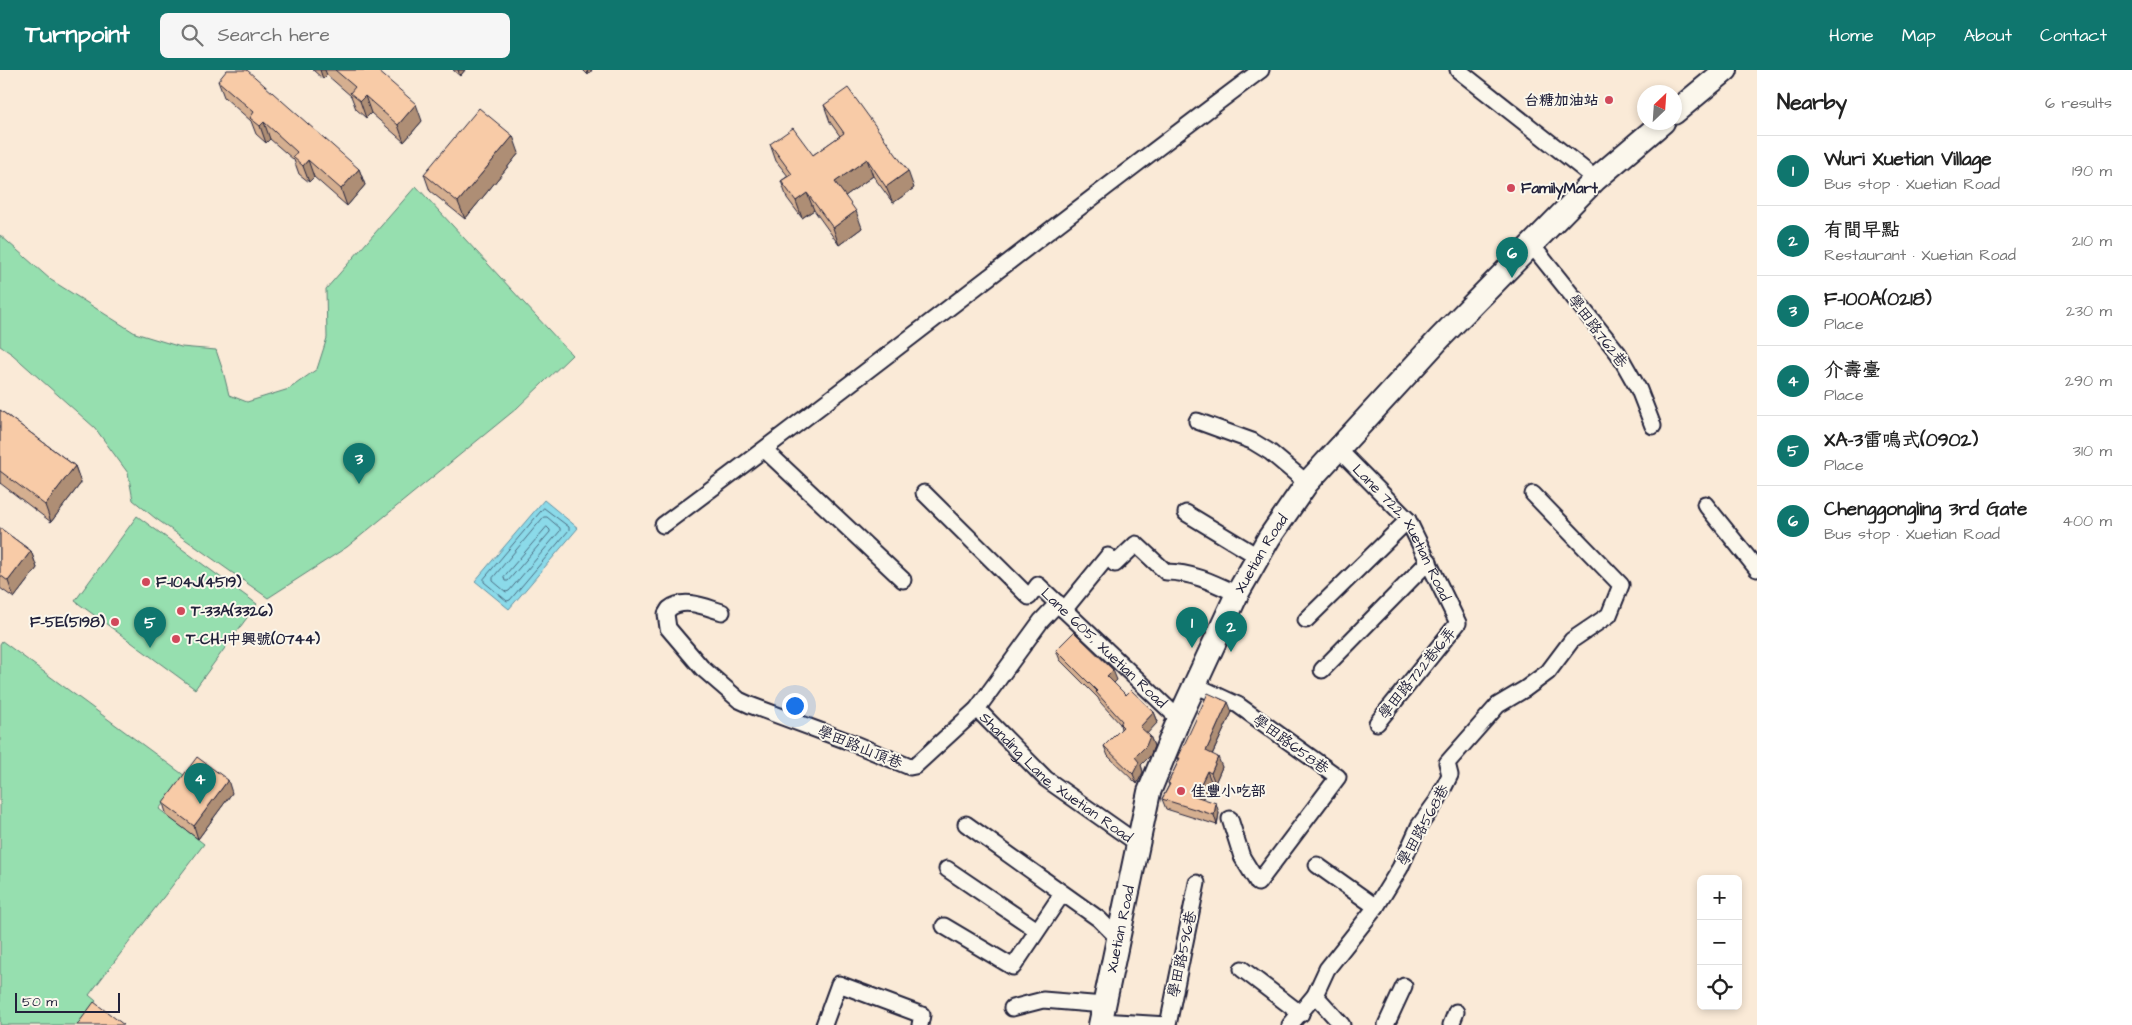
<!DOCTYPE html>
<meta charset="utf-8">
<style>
body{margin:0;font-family:"Architects Daughter","LXGW WenKai TC",sans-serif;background:#f6f6f6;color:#222}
.controls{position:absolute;right:15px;bottom:15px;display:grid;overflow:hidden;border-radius:8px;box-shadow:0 2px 8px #0003}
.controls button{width:45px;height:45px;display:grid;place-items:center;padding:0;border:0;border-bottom:1px solid #e0e0e0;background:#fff;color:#222;font:25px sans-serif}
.compass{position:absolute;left:1637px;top:15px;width:45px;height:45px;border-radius:50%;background:#fff;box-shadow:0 2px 8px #0003;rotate:25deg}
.scale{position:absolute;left:15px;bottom:12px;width:105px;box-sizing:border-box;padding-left:5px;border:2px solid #22223b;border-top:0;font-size:14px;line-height:18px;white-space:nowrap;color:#22223b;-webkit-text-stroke:4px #fbf7ec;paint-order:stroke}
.you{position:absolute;left:794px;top:635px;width:18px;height:18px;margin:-12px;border:4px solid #fff;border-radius:50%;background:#1a73e8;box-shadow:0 0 0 8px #1a73e833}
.badge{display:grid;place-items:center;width:32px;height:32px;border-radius:50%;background:#0f766e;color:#fff;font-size:16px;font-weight:700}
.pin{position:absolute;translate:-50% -41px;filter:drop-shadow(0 1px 2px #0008)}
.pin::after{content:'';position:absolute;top:26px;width:18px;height:15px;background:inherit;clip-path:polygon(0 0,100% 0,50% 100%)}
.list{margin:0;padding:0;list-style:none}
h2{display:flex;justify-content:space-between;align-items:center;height:65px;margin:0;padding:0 20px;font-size:21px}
h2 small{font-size:16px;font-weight:400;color:#767676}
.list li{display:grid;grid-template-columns:32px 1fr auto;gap:15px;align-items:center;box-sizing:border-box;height:70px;padding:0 20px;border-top:1px solid #e0e0e0}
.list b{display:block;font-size:19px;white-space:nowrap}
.list p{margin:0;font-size:16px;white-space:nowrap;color:#767676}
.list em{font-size:16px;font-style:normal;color:#767676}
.icon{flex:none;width:28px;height:28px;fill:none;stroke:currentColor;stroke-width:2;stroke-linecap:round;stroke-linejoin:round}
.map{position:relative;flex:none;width:1757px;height:955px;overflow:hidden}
header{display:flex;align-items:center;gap:30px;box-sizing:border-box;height:70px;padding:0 25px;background:#0f766e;color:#fff}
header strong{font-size:24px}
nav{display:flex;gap:28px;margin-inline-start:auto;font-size:18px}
.search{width:350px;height:45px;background:#f6f6f6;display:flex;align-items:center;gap:12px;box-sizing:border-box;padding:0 18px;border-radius:8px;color:#767676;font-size:19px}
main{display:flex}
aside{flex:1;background:#fff}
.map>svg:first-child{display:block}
.green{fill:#96dfaf;stroke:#5c8075}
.water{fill:#8bdae9;stroke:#6190a3}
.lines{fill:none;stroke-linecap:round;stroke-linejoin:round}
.shore{stroke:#4c6c81;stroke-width:1}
.street-casing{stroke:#22223b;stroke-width:19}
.secondary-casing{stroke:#22223b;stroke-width:26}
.street{stroke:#fbf7ec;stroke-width:15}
.secondary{stroke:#fbf7ec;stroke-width:22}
.wall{fill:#d5af90;stroke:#22223b}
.shaded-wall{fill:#ae8e75;stroke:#22223b}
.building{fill:#f8cba7;stroke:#22223b}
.poi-dot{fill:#d1495b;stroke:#fbf7ec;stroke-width:2}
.labels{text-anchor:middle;stroke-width:4;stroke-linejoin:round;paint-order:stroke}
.poi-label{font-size:15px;font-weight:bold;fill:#22223b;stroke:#fbf7ec;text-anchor:start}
.street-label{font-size:15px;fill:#22223b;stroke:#fbf7ec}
</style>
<header>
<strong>Turnpoint</strong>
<div class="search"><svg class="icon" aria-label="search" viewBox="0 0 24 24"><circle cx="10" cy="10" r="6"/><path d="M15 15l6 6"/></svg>Search here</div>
<nav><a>Home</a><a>Map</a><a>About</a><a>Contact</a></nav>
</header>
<main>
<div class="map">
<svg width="1757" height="955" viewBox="0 0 1757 955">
<rect width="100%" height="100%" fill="#faead7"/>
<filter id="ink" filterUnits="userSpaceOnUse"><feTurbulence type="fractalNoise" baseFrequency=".02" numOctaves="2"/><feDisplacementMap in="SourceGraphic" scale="10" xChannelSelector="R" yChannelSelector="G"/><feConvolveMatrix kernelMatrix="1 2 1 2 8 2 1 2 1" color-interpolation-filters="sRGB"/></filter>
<g filter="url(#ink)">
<path class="green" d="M416,116L572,285L516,339L347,477L268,528L155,448L133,430L128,403L95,358L12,284L0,276V165L51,210L135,263L181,277L216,280L223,301L229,325L247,332L289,319L317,299L327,268L326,219Z
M137,446L257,534L195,619L75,531Z
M2,571L185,706L159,739L204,774L89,925L96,931L77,955H0V574Z"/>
<path class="water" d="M544,430L578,458L509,539L475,511Z"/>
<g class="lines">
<path class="shore" d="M544,438L569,457V460L510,530L507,531L484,512V509Z
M544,447H547L560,458V461L509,521L506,522L493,511V508Z
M547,457L550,460V462L508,511H505L504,507Z"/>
<g class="street-casing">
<g id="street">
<path d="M1458,0L1596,109"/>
<path d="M1531,174L1618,283L1639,320L1653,356"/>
<path d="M1197,351L1252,371L1270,382L1307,413"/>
<path id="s1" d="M1337,378L1408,450L1458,553L1377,653"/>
<path d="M765,380L903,510"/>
<path id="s2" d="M924,423L1029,527L1038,515L1179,649"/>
<path d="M1705,434L1757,499"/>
<path d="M1186,443L1257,486"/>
<path d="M663,455C864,306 1060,150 1261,0"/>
<path d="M1064,540L1108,486L1115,494L1136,474L1166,502C1192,502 1214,513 1237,524"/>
<path d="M722,542C705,537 684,527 669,539L666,544L668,558L702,598L739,630L750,635L850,672L910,697L915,696L977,639L1041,551L1058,533"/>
<path d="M1306,550L1408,450"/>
<path d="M1322,600L1429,491"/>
<path d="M1195,615L1238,635L1338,707L1258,813L1242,787L1230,749"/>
<path id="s3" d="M977,639L1046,709L1137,773"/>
<path d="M966,754L1099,849L1118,868"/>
<path d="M1317,795L1376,837"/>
<path d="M947,799L1037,860"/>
<path d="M944,856L1013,897L1062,824"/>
<path d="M1242,899L1301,944"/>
<path d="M1315,925L1342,955"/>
<path d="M1012,938L1043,930L1104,935"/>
<path d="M1101,951L1167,955"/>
<path d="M824,955L839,914L922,945L920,955"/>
<path d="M1168,955L1197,813"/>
<path d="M1290,955L1315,925L1327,899L1376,837L1400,798L1419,756L1437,731L1450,705L1447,693L1498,635L1525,619L1548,602L1572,570L1609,545L1621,515L1533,424"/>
<path d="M1386,955L1404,916"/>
<path d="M1451,955L1456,942"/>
</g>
</g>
<g class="secondary-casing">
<g id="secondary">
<path d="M1674,43L1726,0"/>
<path id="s4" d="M1100,955L1149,722L1179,649L1237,524L1269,468L1307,413L1440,268L1596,109L1663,52"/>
</g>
</g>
<use href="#street" class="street"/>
<use href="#secondary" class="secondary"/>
</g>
<path class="wall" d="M313,0H377L422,51L404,72L371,43L366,48L356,39L351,26L327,5L323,9Z
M453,0H465L460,6Z
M583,0H592L588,5Z
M218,11L359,99L365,115L347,136L314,107L309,112L299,104L294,90L270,69L266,73L256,64L251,51L224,27Z
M824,35L914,118L893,133L873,106L845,126L862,158L839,175L814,140L802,148L787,128L781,111L788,106L776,91L770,74L813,85L840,66L830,52Z
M519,83L465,149L430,121L424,104Z
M0,340L75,396L81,413L51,452L0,413Z
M0,458L31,481L37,498L14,528L0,518Z
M1056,580L1117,610L1114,613L1126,625L1154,642L1158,652L1147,663L1150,666L1154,676L1150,686L1141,695L1143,702L1137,714L1108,686L1104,676L1121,659L1120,654L1100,632L1098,628L1060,590Z
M1232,642L1212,685L1222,697L1215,713L1211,711L1202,729L1219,743L1217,755L1166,739L1162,729L1169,715L1168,713L1179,690L1178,688Z
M232,723L198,769L167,746L163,733Z"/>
<path class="shaded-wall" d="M320,0H325L327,5L323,9Z
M458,0H465L460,6Z
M587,0H592L588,5Z
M365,26L371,43L366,48L360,31Z
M416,34L422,51L404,72L398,55Z
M264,52L270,69L266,73L260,56Z
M513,66L519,83L465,149L458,132Z
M867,89L873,106L841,129L835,112Z
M308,90L314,107L309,112L303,96Z
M359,99L365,115L347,136L341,119Z
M908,101L914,118L893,133L886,117Z
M807,123L814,140L802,148L796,131Z
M856,141L862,158L839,175L833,158Z
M75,396L81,413L51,452L45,435Z
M31,481L37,498L14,528L8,511Z
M1113,600L1117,610L1111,616L1107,606Z
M1228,632L1232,642L1209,691L1206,681Z
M1154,642L1158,652L1144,667L1140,657Z
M1150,666L1154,676L1150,686L1141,695L1143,702L1137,714L1133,704L1135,687Z
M1218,687L1222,697L1215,713L1211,703Z
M1207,701L1211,711L1199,736L1195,726Z
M228,710L232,723L198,769L194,756Z
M1216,733L1219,743L1217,755L1214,745Z"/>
<path class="building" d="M227,0H247L359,99L341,119L308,90L303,96L293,87L297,82L264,52L260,56L250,48L254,42L218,11Z
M335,0H377L416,34L398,55L365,26L360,31L350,23L355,17Z
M848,18L908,101L886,117L867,89L835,112L856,141L833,158L807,123L796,131L781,111L792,104L770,74L793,58L813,85L844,63L824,35Z
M479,38L513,66L458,132L424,104Z
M0,340L75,396L45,435L0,401Z
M0,458L31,481L8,511L0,505Z
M1074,562L1113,600L1107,606L1126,625L1131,620L1154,642L1140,657L1150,666L1146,676L1135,687L1139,692L1133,704L1104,676L1123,657L1120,654L1122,651L1096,622L1097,621L1056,580Z
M1208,623L1228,632L1206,681L1218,687L1211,703L1207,701L1195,726L1216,733L1214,745L1162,729L1170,714L1168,713L1180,688H1178Z
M197,687L228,710L194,756L163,733Z
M94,932L124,955H77Z"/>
</g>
<g class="poi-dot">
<circle cx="1609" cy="30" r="5"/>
<circle cx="1511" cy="118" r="5"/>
<circle cx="146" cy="512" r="5"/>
<circle cx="181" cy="541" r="5"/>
<circle cx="115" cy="552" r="5"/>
<circle cx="176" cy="569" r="5"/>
<circle cx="1181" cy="721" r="5"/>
</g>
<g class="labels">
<g class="poi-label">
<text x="1599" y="35" text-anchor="end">台糖加油站</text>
<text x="1521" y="123">FamilyMart</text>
<text x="156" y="517">F-104J(4519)</text>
<text x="191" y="546">T-33A(3326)</text>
<text x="105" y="557" text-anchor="end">F-5E(5198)</text>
<text x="186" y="574">T-CH-1中興號(0744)</text>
<text x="1191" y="726">佳豐小吃部</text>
</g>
<g class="street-label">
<text transform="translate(1598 261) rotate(53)" y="5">學田路762巷</text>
<text dy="5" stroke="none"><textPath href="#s1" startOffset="108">Lane 722, Xuetian Road</textPath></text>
<text dy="5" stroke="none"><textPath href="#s4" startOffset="502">Xuetian Road</textPath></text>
<text dy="5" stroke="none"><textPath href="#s2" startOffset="254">Lane 605, Xuetian Road</textPath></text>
<text transform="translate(1417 603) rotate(-51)" y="5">學田路722巷16弄</text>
<text transform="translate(1291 674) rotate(36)" y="5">學田路658巷</text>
<text transform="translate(860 677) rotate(22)" y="5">學田路山頂巷</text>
<text dy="5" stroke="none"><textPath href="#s3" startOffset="105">Shanding Lane, Xuetian Road</textPath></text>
<text transform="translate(1423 755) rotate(-61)" y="5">學田路568巷</text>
<text dy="5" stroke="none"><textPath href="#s4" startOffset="98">Xuetian Road</textPath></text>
<text transform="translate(1182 884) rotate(-78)" y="5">學田路596巷</text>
</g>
</g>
</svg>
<div class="controls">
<button>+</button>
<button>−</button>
<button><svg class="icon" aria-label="locate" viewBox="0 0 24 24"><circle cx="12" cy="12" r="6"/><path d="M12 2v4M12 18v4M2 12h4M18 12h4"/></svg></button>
</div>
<svg class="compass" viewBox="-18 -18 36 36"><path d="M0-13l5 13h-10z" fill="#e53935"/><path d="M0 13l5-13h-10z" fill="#767676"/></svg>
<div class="scale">50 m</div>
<div class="you"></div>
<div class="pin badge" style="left:1192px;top:578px">1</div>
<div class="pin badge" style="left:1231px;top:582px">2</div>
<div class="pin badge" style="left:359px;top:414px">3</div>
<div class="pin badge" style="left:200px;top:734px">4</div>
<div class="pin badge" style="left:150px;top:578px">5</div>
<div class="pin badge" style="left:1512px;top:208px">6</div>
</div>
<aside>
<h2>Nearby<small>6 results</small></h2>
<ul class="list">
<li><span class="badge">1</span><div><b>Wuri Xuetian Village</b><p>Bus stop · Xuetian Road</p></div><em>190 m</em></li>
<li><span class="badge">2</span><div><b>有間早點</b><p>Restaurant · Xuetian Road</p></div><em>210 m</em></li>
<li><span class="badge">3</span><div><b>F-100A(0218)</b><p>Place</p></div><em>230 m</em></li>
<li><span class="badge">4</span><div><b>介壽臺</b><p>Place</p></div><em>290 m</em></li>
<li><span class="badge">5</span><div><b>XA-3雷鳴式(0902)</b><p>Place</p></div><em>310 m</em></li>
<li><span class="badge">6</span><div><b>Chenggongling 3rd Gate</b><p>Bus stop · Xuetian Road</p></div><em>400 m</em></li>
</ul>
</aside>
</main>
